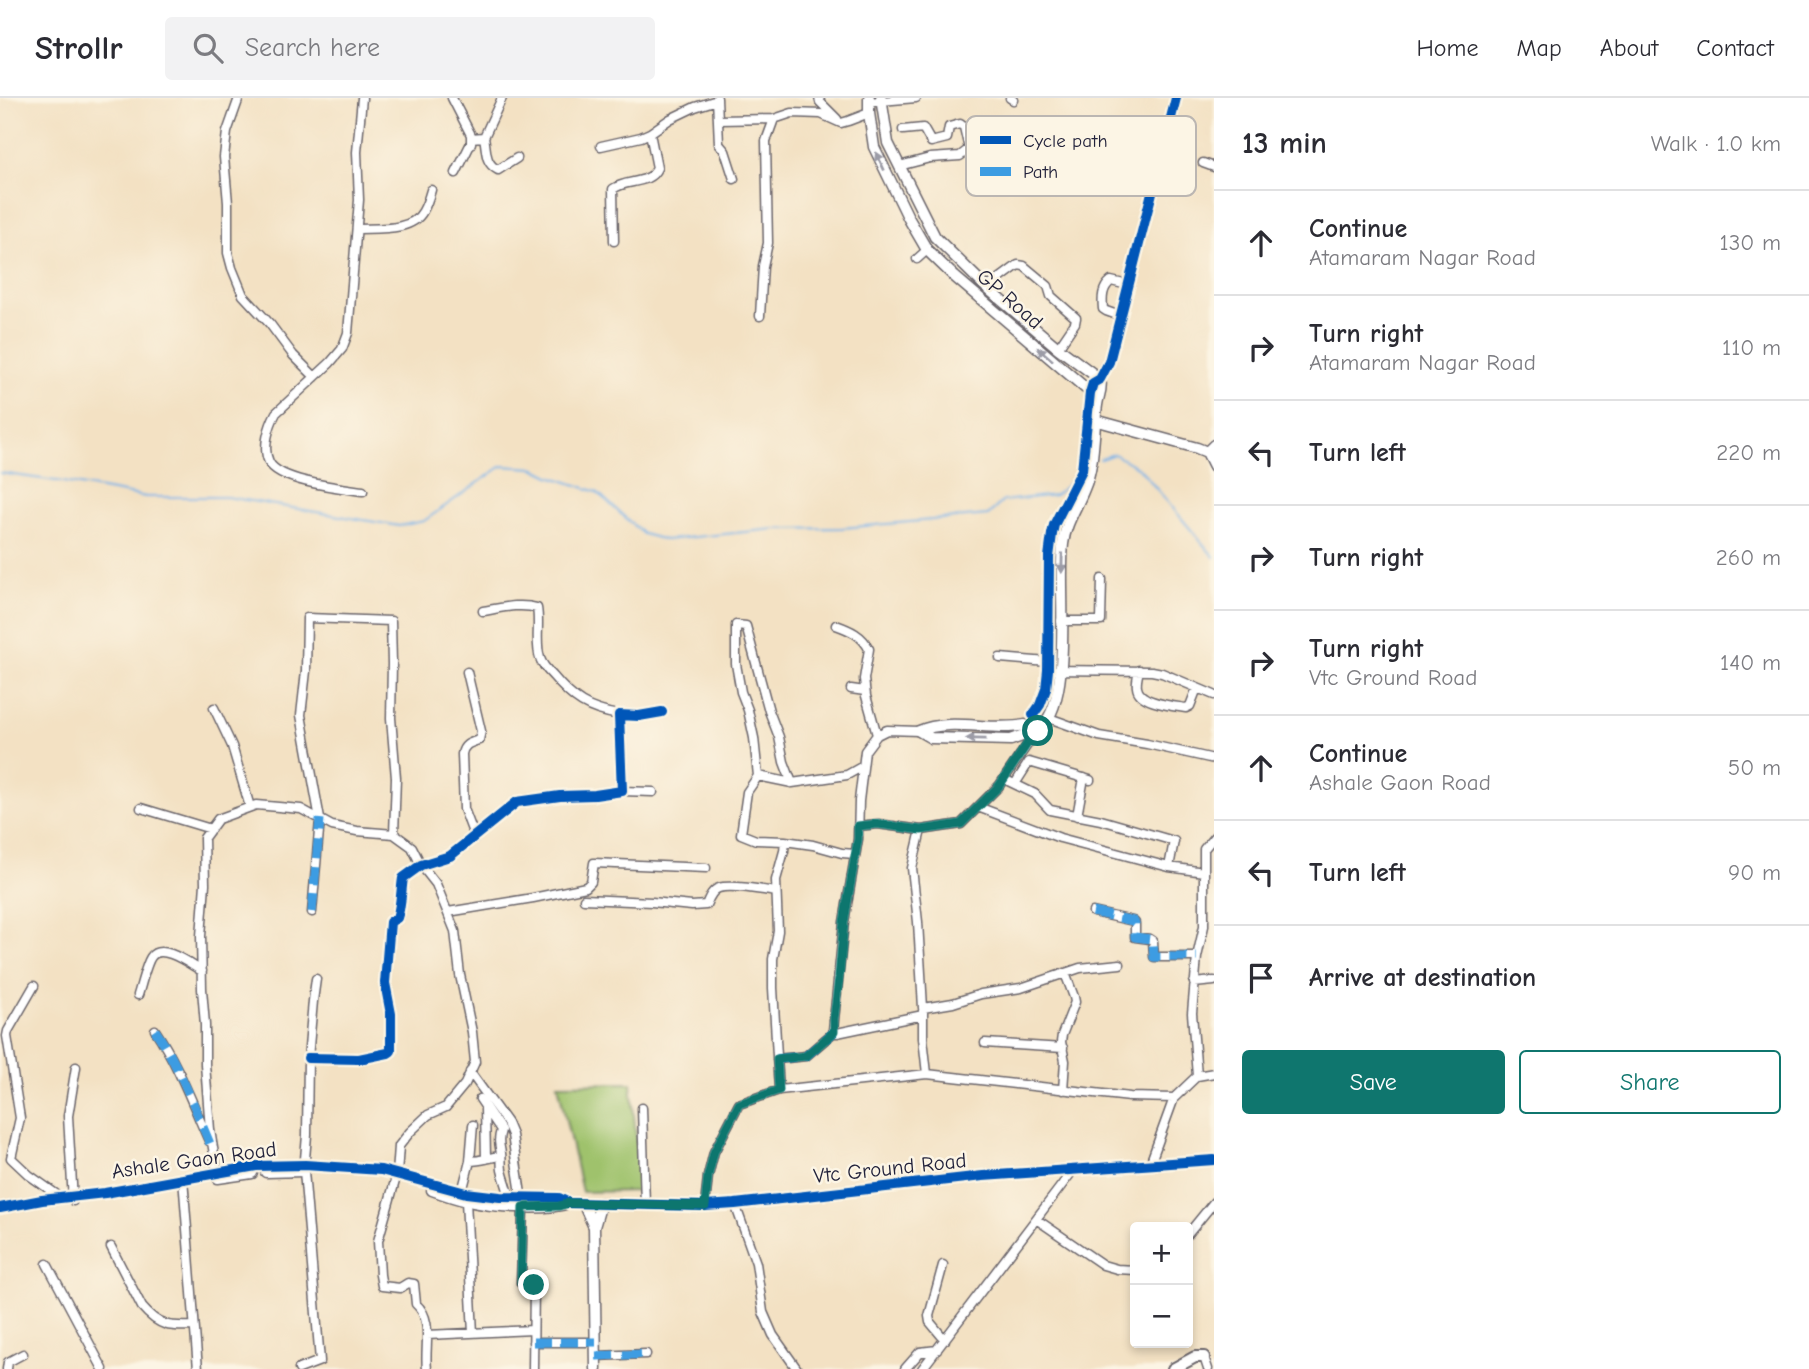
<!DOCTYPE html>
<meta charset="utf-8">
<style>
body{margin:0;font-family:"Comic Neue",sans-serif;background:#f2f2f3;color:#2b2b33}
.controls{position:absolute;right:21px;bottom:21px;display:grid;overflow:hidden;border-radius:7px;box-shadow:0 4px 10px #0003}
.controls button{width:63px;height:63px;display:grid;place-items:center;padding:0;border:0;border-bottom:2px solid #e1e1e2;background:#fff;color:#2b2b33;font:35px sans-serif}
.stop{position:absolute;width:21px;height:21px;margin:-16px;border:5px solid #0f766e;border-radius:50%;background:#fff}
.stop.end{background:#0f766e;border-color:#fff;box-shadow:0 2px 7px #0008}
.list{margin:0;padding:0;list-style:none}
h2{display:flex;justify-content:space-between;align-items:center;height:91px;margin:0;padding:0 28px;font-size:30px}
h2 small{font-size:23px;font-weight:400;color:#7c7c81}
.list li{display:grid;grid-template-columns:46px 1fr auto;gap:21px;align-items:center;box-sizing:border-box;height:105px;padding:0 28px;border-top:2px solid #e1e1e2}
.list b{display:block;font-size:26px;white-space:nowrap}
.list p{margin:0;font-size:23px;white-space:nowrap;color:#7c7c81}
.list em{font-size:23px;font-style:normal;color:#7c7c81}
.actions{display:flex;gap:14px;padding:21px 28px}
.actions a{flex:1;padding:16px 0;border:2px solid #0f766e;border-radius:7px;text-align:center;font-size:24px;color:#0f766e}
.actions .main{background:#0f766e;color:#fff}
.icon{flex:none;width:38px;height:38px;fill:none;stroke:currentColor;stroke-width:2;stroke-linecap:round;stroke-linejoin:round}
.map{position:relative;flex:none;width:1214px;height:1271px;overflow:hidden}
header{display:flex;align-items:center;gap:42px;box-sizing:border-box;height:98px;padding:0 35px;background:#fff;border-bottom:2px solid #e1e1e2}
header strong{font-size:33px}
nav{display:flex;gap:38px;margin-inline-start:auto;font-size:24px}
.search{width:490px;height:63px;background:#f2f2f3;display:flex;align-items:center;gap:18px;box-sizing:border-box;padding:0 24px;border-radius:7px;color:#7c7c81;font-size:26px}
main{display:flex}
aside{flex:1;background:#fff}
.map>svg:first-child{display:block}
.green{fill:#9fc26c;stroke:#607254;stroke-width:2}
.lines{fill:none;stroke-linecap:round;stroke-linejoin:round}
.stream{stroke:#77b2e8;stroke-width:2}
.minor-casing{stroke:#6b656b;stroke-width:11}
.tertiary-casing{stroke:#6b656b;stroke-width:13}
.secondary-casing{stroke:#6b656b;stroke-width:14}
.minor{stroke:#fff;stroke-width:8}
.tertiary{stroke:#fff;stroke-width:10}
.secondary{stroke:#fff;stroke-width:10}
.quiet{stroke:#3c9ce2;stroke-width:9;stroke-dasharray:18 9;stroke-linecap:butt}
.cycleway-casing{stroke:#fcf5e5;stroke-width:15}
.cycleway{stroke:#0057b8;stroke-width:10}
.oneway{fill:#9c9ca7}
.route{stroke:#0f766e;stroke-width:9}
.labels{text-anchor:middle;stroke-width:5;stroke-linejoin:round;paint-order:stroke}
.street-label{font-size:21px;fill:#22223b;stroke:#fcf5e5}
.key{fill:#fcf5e5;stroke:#bbb6b2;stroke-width:2}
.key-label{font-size:19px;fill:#22223b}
</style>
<header>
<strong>Strollr</strong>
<div class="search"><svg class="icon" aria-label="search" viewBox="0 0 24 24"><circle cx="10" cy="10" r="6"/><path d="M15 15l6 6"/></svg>Search here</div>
<nav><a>Home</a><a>Map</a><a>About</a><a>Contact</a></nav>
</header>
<main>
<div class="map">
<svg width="1214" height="1271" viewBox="0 0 1214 1271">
<rect width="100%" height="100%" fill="#fcf5e5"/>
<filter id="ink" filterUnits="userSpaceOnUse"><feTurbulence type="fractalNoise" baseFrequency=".0143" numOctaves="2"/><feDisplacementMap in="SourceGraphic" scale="14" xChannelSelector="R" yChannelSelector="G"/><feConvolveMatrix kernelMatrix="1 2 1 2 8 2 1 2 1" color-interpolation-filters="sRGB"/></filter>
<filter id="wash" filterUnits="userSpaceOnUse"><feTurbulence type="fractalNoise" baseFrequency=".00686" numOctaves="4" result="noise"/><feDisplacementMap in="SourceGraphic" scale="28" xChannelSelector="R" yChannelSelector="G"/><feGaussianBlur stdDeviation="1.57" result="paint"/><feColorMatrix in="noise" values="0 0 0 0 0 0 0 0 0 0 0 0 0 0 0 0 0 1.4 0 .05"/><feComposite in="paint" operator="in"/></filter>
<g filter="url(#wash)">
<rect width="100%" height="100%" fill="#f3e1c3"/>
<path class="green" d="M631,985L641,1093L582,1094L558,986Z"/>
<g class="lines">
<path class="stream" d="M1100,361L1114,356L1140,371L1214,459
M0,375L63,384L146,399H227L399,428L424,423L502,368L534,370L550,378L597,394L643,436L665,442L775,431L842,430L988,417L1003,403L1055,397L1070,385"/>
</g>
</g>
<g filter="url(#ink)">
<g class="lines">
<g class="minor-casing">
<path id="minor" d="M239,0L227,34L224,59L228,105V155L232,170L243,197L270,226L293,257L315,279
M362,0L357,54L359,102L348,235L342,251L330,265L276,315C269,328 262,350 269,364C279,384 342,390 363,393
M452,0L471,37V45L456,75
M717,0L719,46L725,53L734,81
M819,0L820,4L837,21
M1010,0L1013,2
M869,4L916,0
M719,22L774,21
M484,39C487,52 484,65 498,72L517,60
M471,40L484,39L502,0
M601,48L641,39L650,35L670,21L695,9L717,2
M1203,65L1214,69
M899,68L930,60L960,58L969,51L964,29L960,26L949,29L947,40L931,44L923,30L903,32
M357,131C377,130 412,134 423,113C427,106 429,99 431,92
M614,143L613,91C626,81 650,87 657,70L650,35
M917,161L927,152
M987,190L1018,167L1024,168L1048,188L1051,198L1076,220L1075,225L1058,250
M760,218L763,168L768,145L766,43L774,21L792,15L821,16L841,25L848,23L869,15
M1120,218L1106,213L1103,211C1102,200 1102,190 1111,183L1128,187
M483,513C501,510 520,505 537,510C540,526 535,545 540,560C542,567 548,573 553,578C573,602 588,612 619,617
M1061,523H1101L1102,481
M836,527C850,532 862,537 869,551L864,581L866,598L877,637
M1000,560L1048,564
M1048,572L1152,573L1162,575L1214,597
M1139,572C1138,577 1136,584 1137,589C1138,605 1173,608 1186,610L1190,608L1197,590
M467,574L481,633L479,642C470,645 464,646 462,656L464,711L475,740
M851,591L865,593
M214,610L232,648L250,709
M1049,620L1099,638L1147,646L1214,661
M919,633L887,632L877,637L865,653L859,703L858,741L844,824L833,932L837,935L923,917
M758,678L747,694L741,736L756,742L785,743L813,747L842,755L855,756
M1004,681L1035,696L1050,712L1101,722L1174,743L1169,769
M792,685L784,664L779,639L769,613L746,528L736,527V566L741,594L748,612L754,640L758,678L792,685L847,677L863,668
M1015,686L1029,664L1090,682
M622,693L653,694
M978,709L1060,740L1169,769L1204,774
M141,710L211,731
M1077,718L1084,680
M858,728L878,726L921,732L961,726L999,688L1036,634
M921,732L912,770L918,824L923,910L953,905L981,896L1021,890L1080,870L1120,866
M394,736L412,749L421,767L436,786L455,833L460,877L472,934L475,964L465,986L446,1009L428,1017L410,1034L399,1048L397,1076L378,1143L380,1177L382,1188L400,1190L408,1185L414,1186L416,1206C434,1222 424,1249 427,1271
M584,801L652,804L692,808L706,807C709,800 712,792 719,790C731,786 763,792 776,794
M312,814L320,721L301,617L306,573L307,520L391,523L392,566L391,620L396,680L394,736
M448,814L533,800L586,789L591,784L594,765L706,770
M1093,814L1133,823L1135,825V839L1150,841L1153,843L1154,859H1197
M1194,885L1214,883
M34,888L8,933L7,938L20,1020L11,1060L29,1077L63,1101
M138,897C141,888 146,866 151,859C161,844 191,867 202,873
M923,913V940L927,976
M155,932C178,966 192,1005 209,1043
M985,945L1063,950
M308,960L359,961L388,955L391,953V916L385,885L390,824L397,820C401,808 401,793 403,780L421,767L450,758L517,704L560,698L595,697L622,693L619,617L639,618L662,614
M777,961L806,958L834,934
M470,974L507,1025L512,1037L523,1109L521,1185L534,1187L533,1271
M1197,978L1192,915L1197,859L1204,828V751L1214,739
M779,992L773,890V861L778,833L776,782L784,753L785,743
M1063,992L1065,963L1061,944L1062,937L1075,904L1074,899L1065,875
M480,1001L501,1032C498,1042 499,1045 501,1055C502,1060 501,1066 502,1072C504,1081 508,1090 510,1100
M485,1009L486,1061
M642,1010L645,1106
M470,1063L473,1027
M1150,1066L1174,1000
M183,1080L198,1271
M218,1080L210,1032L205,966V927L202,891L201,838L205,786L204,740L218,721L256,707L301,711L332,728L357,733L394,736
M462,1094L470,1063C482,1063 490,1059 501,1058
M73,1103L68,1018L76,969
M466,1103L473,1235
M735,1106L756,1165L763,1214L773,1237L797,1271
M705,1108L708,1078L714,1054L739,1006L779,992L927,976L1130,999L1174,1000L1197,978L1214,975
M1036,1121L1103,1167L1117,1171L1135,1172
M1188,1136L1214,1104
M111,1149L142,1209C159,1229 170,1229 194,1228
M47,1166L103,1271
M943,1167L929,1218L930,1224L945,1242
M427,1237L533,1232
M533,1244H596
M596,1258L646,1256
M1204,1259L1208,1271
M7,1271L8,1264L23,1256
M299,1271L320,1263L304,1073L307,1037L308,960L313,903L316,881
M905,1271L920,1254L937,1252
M922,1271L1074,1071"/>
</g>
<g class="tertiary-casing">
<path id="tertiary" d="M869,0V15L874,49L909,121L927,152L955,179L1097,300
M881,0L888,45L935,139L987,190L1058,250L1100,281
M1091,321L1197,350L1207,354
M1214,347L1207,354L1214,368
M1033,617L1040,607L1046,591L1048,572L1049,459L1052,436L1054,427L1082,372L1090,295L1093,285L1100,281L1109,264L1176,0
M1042,628C1073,599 1058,489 1063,446C1065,426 1077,409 1084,391C1095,366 1093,334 1097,307C1098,298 1103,290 1100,281
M919,633L931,640L1011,642L1033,634
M919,633C951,619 991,634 1025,627
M266,1074L304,1073
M218,1080L252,1075
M432,1092C443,1096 454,1100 464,1102C490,1109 545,1113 569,1105
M583,1105L594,1129
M0,1110L42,1102L105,1095L256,1068L305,1067L381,1072L466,1095L500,1099L559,1100L569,1105L705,1108L735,1106L983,1078L1214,1062
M596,1271L594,1129L601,1105"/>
</g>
<g class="secondary-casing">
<path id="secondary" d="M1173,1271L1195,1259H1204"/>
</g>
<use href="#minor" class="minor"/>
<use href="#tertiary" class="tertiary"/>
<use href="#secondary" class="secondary"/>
<path class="quiet" d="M312,814L320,721
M1093,814L1133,823L1135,825V839L1150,841L1153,843L1154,859H1197
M155,932C180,969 196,1013 213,1053
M777,961L806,958L834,934
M533,1244H596
M596,1258L646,1256"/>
<g class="cycleway-casing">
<path id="cycleway" d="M1033,617L1040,607L1046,591L1048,572L1049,459L1052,436L1054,427L1082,372L1090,295L1093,285L1100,281L1109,264L1176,0
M308,960L359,961L388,955L391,953V916L385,885L390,824L397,820C401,808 401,793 403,780L421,767L450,758L517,704L560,698L595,697L622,693L619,617L639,618L662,614
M0,1110L42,1102L105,1095L256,1068L305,1067L381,1072L466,1095L500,1099L559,1100L569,1105L705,1108L735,1106L983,1078L1214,1062"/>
</g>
<use href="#cycleway" class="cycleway"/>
</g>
<defs><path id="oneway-solid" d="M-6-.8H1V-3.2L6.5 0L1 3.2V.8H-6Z" transform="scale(1.75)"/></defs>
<g class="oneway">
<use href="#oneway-solid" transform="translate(880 63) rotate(-115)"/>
<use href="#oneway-solid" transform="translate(1045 256) rotate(-139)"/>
<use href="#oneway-solid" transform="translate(1062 465) rotate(91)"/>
<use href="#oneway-solid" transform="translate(976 641) rotate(-179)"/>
</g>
</g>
<g class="lines" filter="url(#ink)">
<path class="route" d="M534,1187L521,1185L523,1109L559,1108L569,1105L705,1108L708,1078L714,1054L739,1006L779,992L777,961L806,958L834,934V921L839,880L844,824L858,741V728L878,726L921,732L961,726L999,688L1035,634L1038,633"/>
</g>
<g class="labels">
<g class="street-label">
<text transform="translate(1010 201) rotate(41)" y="7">GP Road</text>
<text transform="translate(194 1062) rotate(-8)" y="7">Ashale Gaon Road</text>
<text transform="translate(890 1070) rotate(-6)" y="7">Vtc Ground Road</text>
</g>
</g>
<rect x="966" y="18" width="230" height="80" rx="10" class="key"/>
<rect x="980" y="38" width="31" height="8" fill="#0057b8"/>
<rect x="980" y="69" width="31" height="9" fill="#3c9ce2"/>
<g class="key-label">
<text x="1023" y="49">Cycle path</text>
<text x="1023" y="80">Path</text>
</g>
</svg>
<div class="controls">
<button>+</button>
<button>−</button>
</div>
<div class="stop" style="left:1038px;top:633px"></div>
<div class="stop end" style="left:534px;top:1187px"></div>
</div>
<aside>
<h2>13 min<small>Walk · 1.0 km</small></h2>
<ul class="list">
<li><svg class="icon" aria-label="ahead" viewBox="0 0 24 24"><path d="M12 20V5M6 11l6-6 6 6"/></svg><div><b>Continue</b><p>Atamaram Nagar Road</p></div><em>130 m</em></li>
<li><svg class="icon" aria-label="right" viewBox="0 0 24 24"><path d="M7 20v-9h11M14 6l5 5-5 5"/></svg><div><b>Turn right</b><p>Atamaram Nagar Road</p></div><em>110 m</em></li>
<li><svg class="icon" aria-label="left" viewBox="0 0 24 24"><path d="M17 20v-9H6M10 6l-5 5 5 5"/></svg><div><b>Turn left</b></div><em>220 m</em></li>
<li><svg class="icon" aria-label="right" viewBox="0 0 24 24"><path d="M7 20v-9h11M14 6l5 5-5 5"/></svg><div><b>Turn right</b></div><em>260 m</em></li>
<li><svg class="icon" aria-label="right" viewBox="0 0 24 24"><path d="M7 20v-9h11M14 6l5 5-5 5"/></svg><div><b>Turn right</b><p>Vtc Ground Road</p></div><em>140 m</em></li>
<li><svg class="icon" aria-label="ahead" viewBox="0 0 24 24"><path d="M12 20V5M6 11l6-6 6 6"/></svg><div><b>Continue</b><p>Ashale Gaon Road</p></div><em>50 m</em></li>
<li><svg class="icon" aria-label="left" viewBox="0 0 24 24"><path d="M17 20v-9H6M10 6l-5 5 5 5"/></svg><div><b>Turn left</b></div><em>90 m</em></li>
<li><svg class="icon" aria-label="arrive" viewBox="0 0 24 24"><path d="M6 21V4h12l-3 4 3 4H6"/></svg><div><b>Arrive at destination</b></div></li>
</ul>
<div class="actions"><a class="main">Save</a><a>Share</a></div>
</aside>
</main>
